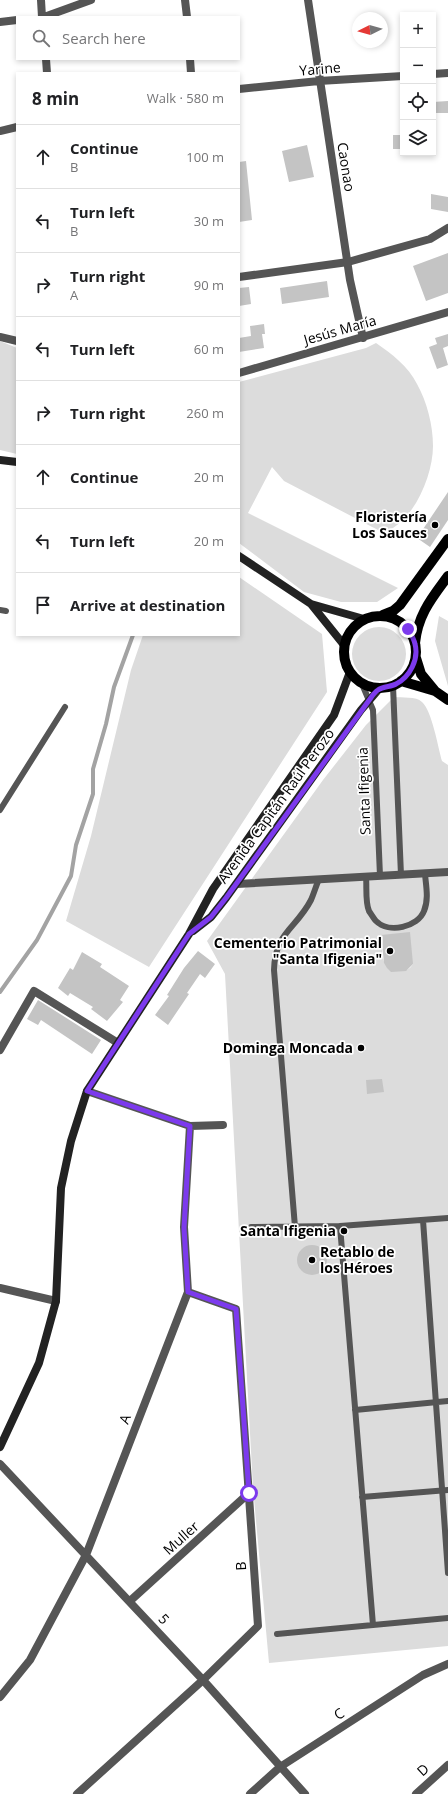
<!DOCTYPE html>
<meta charset="utf-8">
<style>
body{margin:0;font-family:"Open Sans",sans-serif;background:#f6f6f6;color:#202124}
.controls{position:absolute;right:12px;top:12px;display:grid;overflow:hidden;border-radius:0px;box-shadow:0 2px 6px #0003}
.controls button{width:36px;height:36px;display:grid;place-items:center;padding:0;border:0;border-bottom:1px solid #e0e0e0;background:#fff;color:#202124;font:20px sans-serif}
.compass{position:absolute;left:352px;top:12px;width:36px;height:36px;border-radius:50%;background:#fff;box-shadow:0 2px 6px #0003;rotate:265deg}
.stop{position:absolute;width:12px;height:12px;margin:-9px;border:3px solid #7c3aed;border-radius:50%;background:#fff}
.stop.end{background:#7c3aed;border-color:#fff;box-shadow:0 1px 4px #0008}
.list{margin:0;padding:0;list-style:none}
h2{display:flex;justify-content:space-between;align-items:center;height:52px;margin:0;padding:0 16px;font-size:17px}
h2 small{font-size:13px;font-weight:400;color:#757577}
.list li{display:grid;grid-template-columns:26px 1fr auto;gap:12px;align-items:center;box-sizing:border-box;height:64px;padding:0 16px;border-top:1px solid #e0e0e0}
.list b{display:block;font-size:15px;white-space:nowrap}
.list p{margin:0;font-size:13px;white-space:nowrap;color:#757577}
.list em{font-size:13px;font-style:normal;color:#757577}
.icon{flex:none;width:22px;height:22px;fill:none;stroke:currentColor;stroke-width:2;stroke-linecap:round;stroke-linejoin:round}
.map{position:relative;flex:none;width:448px;height:1794px;overflow:hidden}
.search{position:absolute;background:#fff;box-shadow:0 2px 6px #0003;left:16px;top:16px;width:224px;height:44px;display:flex;align-items:center;gap:10px;box-sizing:border-box;padding:0 14px;border-radius:0px;color:#757577;font-size:15px}
.panel{position:absolute;background:#fff;box-shadow:0 2px 6px #0003;left:16px;top:72px;width:224px;height:564px;border-radius:0px}
.map>svg:first-child{display:block}
.green{fill:#dcdcdc;fill-rule:evenodd}
.lines{fill:none;stroke-linecap:round;stroke-linejoin:round}
.stream{stroke:#a3a3a3;stroke-width:4}
.building{fill:#c4c4c4}
.service{stroke:#555;stroke-width:6}
.pedestrian{stroke:#555;stroke-width:8}
.minor{stroke:#555;stroke-width:8}
.secondary{stroke:#222;stroke-width:8}
.primary{stroke:#000;stroke-width:10}
.route{stroke:#7c3aed;stroke-width:5}
.poi-dot{fill:#000;stroke:#fff;stroke-width:1.5}
.labels{text-anchor:middle;stroke-width:3.5;stroke-linejoin:round;paint-order:stroke}
.street-label{font-size:14px;fill:#000;stroke:#fff}
.poi-label{font-size:14px;font-weight:bold;fill:#000;stroke:#fff;text-anchor:end}
</style>
<div class="map">
<svg width="448" height="1794" viewBox="0 0 448 1794">
<rect width="100%" height="100%" fill="#fff"/>
<path class="green" d="M0,341L17,348V454L0,450Z
M376,343C392,354 408,366 417,384C427,402 433,425 433,446C433,473 417,513 393,528C390,531 382,530 378,530L284,481L272,467L248,513L398,588L377,602H341L304,592L239,543V382L366,348Z
M239,577L322,634L327,692L149,967L66,921L91,836L131,670L143,635H239Z
M439,616L448,621V686L435,641Z
M352 654a27 27 0 1 1 54 0a27 27 0 1 1-54 0Z
M394,697C402,698 416,696 422,702C432,711 438,747 442,761L448,765V1646L269,1663L253,1488L225,974L207,941L323,780L366,725ZM381,935L413,964C409,970 406,971 400,971C379,972 383,951 381,935Z"/>
<g class="lines">
<path class="stream" d="M0,992L37,940L71,876L76,845L93,794V769L106,724L114,687L133,635"/>
</g>
<path class="building" d="M448,101V113H433V102Z
M393,135H403V149H393Z
M307,145L314,177L289,182L282,151Z
M246,161L252,220L239,222V162Z
M431,194L448,197V212L431,209Z
M448,253V293L426,301L413,266Z
M327,281L329,297L282,304L280,288Z
M249,287L251,304L239,306V288Z
M264,324L265,334H262L264,348L239,352V338L251,336L250,326Z
M448,334V346L443,348L448,365L437,369L429,347L437,344L435,338Z
M448,492V520L430,547L417,538Z
M410,932L413,964L406,971L391,972L387,968L384,963L381,935Z
M198,951L215,964L205,978L200,974L187,993L189,994L168,1025L155,1015L169,996L167,995L184,968Z
M82,952L102,964L100,967L129,986L120,1000L123,1002L107,1021L91,1009L93,1007L70,993L68,996L58,988L70,968L73,970Z
M38,1000L101,1040L92,1054L41,1020L38,1025L27,1019Z
M382,1079L384,1092L367,1094L366,1080Z
M297 1260a15 15 0 1 1 30 0a15 15 0 1 1-30 0Z"/>
<g class="lines">
<path class="service" d="M0,610L6,611
M362,684L373,710L380,876
M393,686L401,875
M0,810L65,707
M366,877C367,887 365,902 369,911C371,914 374,919 376,921C389,934 418,927 424,911C429,899 426,886 425,874
M423,1220L448,1573
M340,1226L373,1625
M251,1227L340,1226L448,1218
M295,1227L274,970C275,932 296,929 311,900C314,893 316,886 319,879
M355,1410L448,1401
M362,1497L448,1490
M277,1634L448,1618"/>
<path class="pedestrian" d="M239,277L348,262L430,239L448,228"/>
<path class="minor" d="M41,0L42,17
M185,0L187,17
M308,0L350,280L363,338
M44,17L91,0
M0,22L17,20
M46,59L47,73
M190,59L191,73
M433,74L448,73
M239,89L319,81L403,76
M0,131L17,127
M0,337L17,341
M239,373L448,312
M237,884L448,872
M0,1050L34,991L118,1043
M87,1091L190,1126L223,1125
M0,1288L56,1301
M0,1464L203,1680L305,1794
M130,1601L249,1493
M0,1697L30,1660L86,1555L188,1292L184,1227L190,1126
M77,1794L203,1680L258,1626L236,1309L188,1292
M250,1794L280,1767L423,1675L448,1664
M416,1794L448,1765"/>
<path class="secondary" d="M0,460L17,462
M239,556L311,604L364,619
M311,604L344,645
M193,931L211,917L226,898L361,710L379,689
M0,1447L39,1363L56,1301L61,1188L71,1141L87,1091L189,934L213,889L334,715L350,672"/>
<path class="primary" d="M383,615L393,611L400,605L448,539
M344 652a36 36 0 1 1 72 0a36 36 0 1 1-72 0Z
M415,643C418,614 432,598 448,576
M416,658L421,674L435,691
M401,681L435,691L448,700"/>
</g>
<g class="lines">
<path class="route" d="M249,1493L236,1309L188,1292L184,1228L190,1126L87,1091L189,934L211,917L226,898L370,699C372,696 375,692 378,690C383,686 391,687 396,684C410,677 419,659 415,644C414,639 411,634 408,629"/>
</g>
<g class="poi-dot">
<circle cx="435" cy="525" r="4"/>
<circle cx="390" cy="951" r="4"/>
<circle cx="361" cy="1048" r="4"/>
<circle cx="344" cy="1231" r="4"/>
<circle cx="312" cy="1260" r="4"/>
</g>
<g class="labels">
<g class="street-label">
<text transform="translate(320 69) rotate(-5)" y="5">Yarine</text>
<text transform="translate(346 167) rotate(81)" y="5">Caonao</text>
<text transform="translate(340 330) rotate(-16)" y="5">Jesús María</text>
<text transform="translate(364 791) rotate(-92)" y="5">Santa Ifigenia</text>
<text transform="translate(276 806) rotate(-54)" y="5">Avenida Capitán Raúl Perozo</text>
<text transform="translate(125 1419) rotate(-69)" y="5">A</text>
<text transform="translate(181 1538) rotate(-42)" y="5">Muller</text>
<text transform="translate(241 1566) rotate(-94)" y="5">B</text>
<text transform="translate(164 1619) rotate(47)" y="5">5</text>
<text transform="translate(339 1714) rotate(-33)" y="5">C</text>
<text transform="translate(423 1770) rotate(-42)" y="5">D</text>
</g>
<g class="poi-label">
<text x="427" y="522">Floristería<tspan x="427" dy="16">Los Sauces</tspan></text>
<text x="382" y="948">Cementerio Patrimonial<tspan x="382" dy="16">"Santa Ifigenia"</tspan></text>
<text x="353" y="1053">Dominga Moncada</text>
<text x="336" y="1236">Santa Ifigenia</text>
<text x="320" y="1257" text-anchor="start">Retablo de<tspan x="320" dy="16">los Héroes</tspan></text>
</g>
</g>
</svg>
<div class="controls">
<button>+</button>
<button>−</button>
<button><svg class="icon" aria-label="locate" viewBox="0 0 24 24"><circle cx="12" cy="12" r="6"/><path d="M12 2v4M12 18v4M2 12h4M18 12h4"/></svg></button>
<button><svg class="icon" aria-label="layers" viewBox="0 0 24 24"><path d="M12 4l9 5-9 5-9-5zM3 14l9 5 9-5"/></svg></button>
</div>
<svg class="compass" viewBox="-18 -18 36 36"><path d="M0-13l5 13h-10z" fill="#e53935"/><path d="M0 13l5-13h-10z" fill="#757577"/></svg>
<div class="stop" style="left:249px;top:1493px"></div>
<div class="stop end" style="left:408px;top:629px"></div>
<div class="search"><svg class="icon" aria-label="search" viewBox="0 0 24 24"><circle cx="10" cy="10" r="6"/><path d="M15 15l6 6"/></svg>Search here</div>
<section class="panel">
<h2>8 min<small>Walk · 580 m</small></h2>
<ul class="list">
<li><svg class="icon" aria-label="ahead" viewBox="0 0 24 24"><path d="M12 20V5M6 11l6-6 6 6"/></svg><div><b>Continue</b><p>B</p></div><em>100 m</em></li>
<li><svg class="icon" aria-label="left" viewBox="0 0 24 24"><path d="M17 20v-9H6M10 6l-5 5 5 5"/></svg><div><b>Turn left</b><p>B</p></div><em>30 m</em></li>
<li><svg class="icon" aria-label="right" viewBox="0 0 24 24"><path d="M7 20v-9h11M14 6l5 5-5 5"/></svg><div><b>Turn right</b><p>A</p></div><em>90 m</em></li>
<li><svg class="icon" aria-label="left" viewBox="0 0 24 24"><path d="M17 20v-9H6M10 6l-5 5 5 5"/></svg><div><b>Turn left</b></div><em>60 m</em></li>
<li><svg class="icon" aria-label="right" viewBox="0 0 24 24"><path d="M7 20v-9h11M14 6l5 5-5 5"/></svg><div><b>Turn right</b></div><em>260 m</em></li>
<li><svg class="icon" aria-label="ahead" viewBox="0 0 24 24"><path d="M12 20V5M6 11l6-6 6 6"/></svg><div><b>Continue</b></div><em>20 m</em></li>
<li><svg class="icon" aria-label="left" viewBox="0 0 24 24"><path d="M17 20v-9H6M10 6l-5 5 5 5"/></svg><div><b>Turn left</b></div><em>20 m</em></li>
<li><svg class="icon" aria-label="arrive" viewBox="0 0 24 24"><path d="M6 21V4h12l-3 4 3 4H6"/></svg><div><b>Arrive at destination</b></div></li>
</ul>
</section>
</div>
